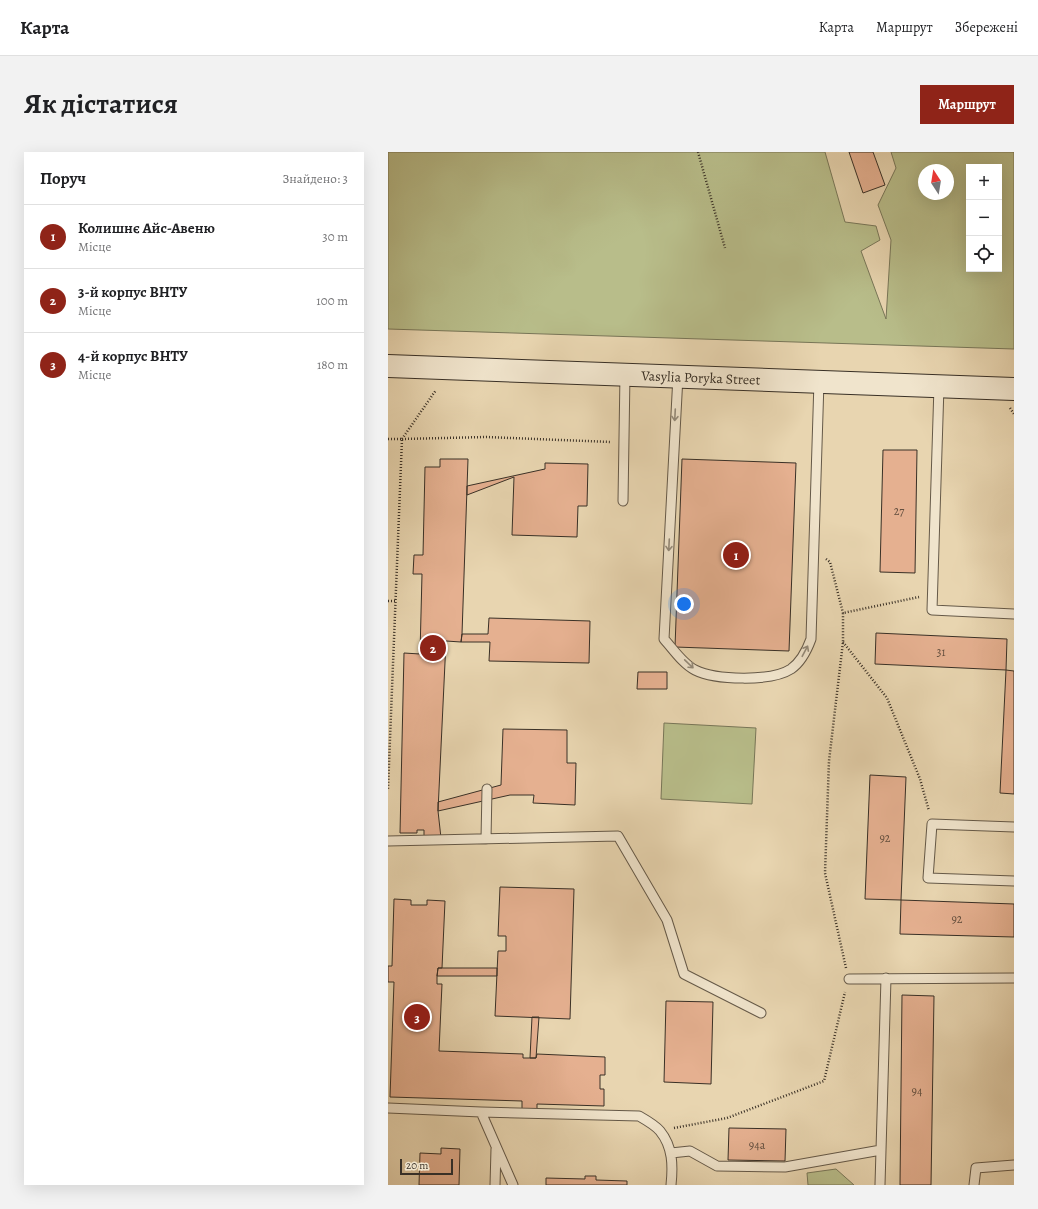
<!DOCTYPE html>
<html lang="uk">
<meta charset="utf-8">
<style>
body{margin:0;font-family:Alegreya,serif;background:#f2f2f2;color:#202124}
.controls{position:absolute;right:12px;top:12px;display:grid;overflow:hidden;border-radius:0px;box-shadow:0 4px 16px #0002}
.controls button{width:36px;height:36px;display:grid;place-items:center;padding:0;border:0;border-bottom:1px solid #e0e0e0;background:#fff;color:#202124;font:20px sans-serif}
.compass{position:absolute;left:530px;top:12px;width:36px;height:36px;border-radius:50%;background:#fff;box-shadow:0 4px 16px #0002;rotate:348deg}
.scale{position:absolute;left:12px;bottom:10px;width:53px;box-sizing:border-box;padding-left:4px;border:2px solid #393026;border-top:0;font-size:11px;line-height:14px;white-space:nowrap;color:#393026;-webkit-text-stroke:3px #f0e4cc;paint-order:stroke}
.you{position:absolute;left:296px;top:452px;width:14px;height:14px;margin:-10px;border:3px solid #fff;border-radius:50%;background:#1a73e8;box-shadow:0 0 0 6px #1a73e833}
.badge{display:grid;place-items:center;width:26px;height:26px;border-radius:50%;background:#8f2418;color:#fff;font-size:13px;font-weight:700}
.pin{position:absolute;translate:-50% -50%;border:2px solid #fff;box-shadow:0 1px 4px #0006}
.list{margin:0;padding:0;list-style:none}
h2{display:flex;justify-content:space-between;align-items:center;height:52px;margin:0;padding:0 16px;font-size:17px}
h2 small{font-size:13px;font-weight:400;color:#757577}
.list li{display:grid;grid-template-columns:26px 1fr auto;gap:12px;align-items:center;box-sizing:border-box;height:64px;padding:0 16px;border-top:1px solid #e0e0e0}
.list b{display:block;font-size:15px;white-space:nowrap}
.list p{margin:0;font-size:13px;white-space:nowrap;color:#757577}
.list em{font-size:13px;font-style:normal;color:#757577}
.icon{flex:none;width:22px;height:22px;fill:none;stroke:currentColor;stroke-width:2;stroke-linecap:round;stroke-linejoin:round}
.map{position:relative;flex:none;width:626px;height:1033px;overflow:hidden;border-radius:0px}
header{display:flex;align-items:center;gap:24px;box-sizing:border-box;height:56px;padding:0 20px;background:#fff;border-bottom:1px solid #e0e0e0}
header strong{font-size:19px}
nav{display:flex;gap:22px;margin-inline-start:auto;font-size:14px}
.intro{display:flex;align-items:center;justify-content:space-between;box-sizing:border-box;height:96px;padding:0 24px}
h1{margin:0;font-size:28px}
.button{padding:10px 18px;border-radius:0px;background:#8f2418;color:#fff;font-size:14px;font-weight:700}
main{display:flex;gap:24px;padding:0 24px}
aside{flex:1;background:#fff;border-radius:0px;box-shadow:0 4px 16px #0002}
.map>svg:first-child{display:block}
.green{fill:#b8bd8a;stroke:#787658;fill-rule:evenodd}
.building{fill:#e5b090;stroke:#393026}
.lines{fill:none;stroke-linecap:round;stroke-linejoin:round}
.lane-casing{stroke:#655948;stroke-width:11}
.secondary-casing{stroke:#393026;stroke-width:24}
.path{stroke:#393026;stroke-width:2.5;stroke-dasharray:1 2;stroke-linecap:butt}
.lane{stroke:#f0e4cc;stroke-width:9}
.secondary{stroke:#f0e4cc;stroke-width:22}
.oneway{stroke:#948a79}
.labels{text-anchor:middle;stroke-width:3;stroke-linejoin:round;paint-order:stroke}
.number-label{font-size:12px;fill:#645040}
.street-label{font-size:14px;fill:#393026;stroke:#f0e4cc}
</style>
<header>
<strong>Карта</strong>
<nav><a>Карта</a><a>Маршрут</a><a>Збережені</a></nav>
</header>
<div class="intro"><h1>Як дістатися</h1><a class="button">Маршрут</a></div>
<main>
<aside>
<h2>Поруч<small>Знайдено: 3</small></h2>
<ul class="list">
<li><span class="badge">1</span><div><b>Колишнє Айс-Авеню</b><p>Місце</p></div><em>30 m</em></li>
<li><span class="badge">2</span><div><b>3-й корпус ВНТУ</b><p>Місце</p></div><em>100 m</em></li>
<li><span class="badge">3</span><div><b>4-й корпус ВНТУ</b><p>Місце</p></div><em>180 m</em></li>
</ul>
</aside>
<div class="map">
<svg width="626" height="1033" viewBox="0 0 626 1033">
<rect width="100%" height="100%" fill="#e8d5b0"/>
<filter id="stains"><feTurbulence type="fractalNoise" baseFrequency=".005" numOctaves="4"/><feColorMatrix values="0 0 0 0 .2 0 0 0 0 .09 0 0 0 0 .02 0 0 0 .5 -.17"/></filter>
<radialGradient id="worn" r=".72"><stop offset=".6" stop-color="#630" stop-opacity="0"/><stop offset="1" stop-color="#630" stop-opacity=".3"/></radialGradient>
<path class="green" d="M0,0H437L457,70L488,74L492,88L473,99L498,167L503,88L490,53L508,16L503,0H626V197L0,177ZM581,15H611V117H581ZM536,18H560V42H536Z
M276,571L368,576L364,652L273,647Z
M448,1017L466,1033H420L419,1021Z"/>
<path class="building" d="M461,0H485L497,33L475,41Z
M495,298H529L527,421L492,420Z
M52,307H80L74,482L73,490L58,489L50,659L53,686L36,685V678H29V681H12L16,501L32,502L34,422H25L26,403H35L37,315H52Z
M294,307L408,311L401,499L287,495Z
M157,311L200,312L199,354H190L189,385L124,383L126,325L79,343V334L157,317Z
M101,466L202,469L201,511L101,509L102,490H73L74,482H100Z
M488,481L619,487L618,518L487,512Z
M618,518L626,519V642L612,641Z
M250,520H279V537H249Z
M115,577L179,578V611H188L187,653L145,651L146,643H122L50,659V650L113,633Z
M482,623L518,625L513,748L477,747Z
M112,735L186,737L182,867L107,864L110,799H118V784H110Z
M6,747L23,748V753H39V748L57,749L54,816H50L49,824V832H54L51,899L135,902V906H148L149,902L217,905V923H212V937H216V954L149,952V958L134,957V949L2,945L6,830H0V814H4Z
M513,748L626,752V785L512,782Z
M50,816H109V824H49Z
M514,843L546,844L543,1033H512Z
M278,849L325,850L323,932L276,930Z
M144,865H151L148,906H142Z
M341,976L398,977L397,1009L340,1008Z
M53,996L72,997L71,1033H31L32,1001L53,1002Z
M197,1024H208V1028L239,1029V1033H158V1026L197,1027Z"/>
<g class="lines">
<g class="lane-casing">
<path id="lane" d="M290,224L276,487C285,497 295,512 307,518C327,528 383,530 403,517C413,510 419,498 423,487L431,229
M551,234L544,458L626,462
M235,349L237,222
M626,675L544,672L540,726L626,729
M98,687L99,637
M0,689L230,684L279,768L296,822L373,861
M461,827L626,826
M0,956L93,960L251,964C258,968 267,973 272,979C285,995 285,1014 283,1033
M93,960L125,1033
M283,1001L302,999L329,1014L397,1015L493,998
M107,1033L108,997
M492,1033L498,826
M586,1033L588,1016L626,1013"/>
</g>
<g class="secondary-casing">
<g id="secondary">
<path id="s1" d="M0,214L626,237"/>
</g>
</g>
<path class="path" d="M310,0L337,96
M622,256L626,262
M0,287H14L0,637
M14,287L98,285L223,290
M14,287L48,238
M438,407L442,410L455,461
M0,449H8
M455,490L499,546L532,627L541,659
M458,816L437,721L441,609L455,490V461L531,445
M286,976L339,966L436,929L457,840"/>
<use href="#lane" class="lane"/>
<use href="#secondary" class="secondary"/>
</g>
<defs><path id="oneway-shaft" d="M-6 0H5M1.5-3L5.5 0L1.5 3" fill="none" stroke-width="1.6" stroke-linecap="round" stroke-linejoin="round"/></defs>
<g class="oneway">
<use href="#oneway-shaft" transform="translate(287 263) rotate(93)"/>
<use href="#oneway-shaft" transform="translate(281 393) rotate(93)"/>
<use href="#oneway-shaft" transform="translate(417 499) rotate(-62)"/>
<use href="#oneway-shaft" transform="translate(301 512) rotate(44)"/>
</g>
<g class="labels">
<g class="number-label">
<text x="511" y="363">27</text>
<text x="553" y="504">31</text>
<text x="497" y="690">92</text>
<text x="569" y="771">92</text>
<text x="529" y="943">94</text>
<text x="369" y="997">94а</text>
</g>
<g class="street-label">
<text dy="5" stroke="none"><textPath href="#s1" startOffset="313">Vasylia Poryka Street</textPath></text>
</g>
</g>
<rect width="100%" height="100%" filter="url(#stains)"/>
<rect width="100%" height="100%" fill="url(#worn)"/>
</svg>
<div class="controls">
<button>+</button>
<button>−</button>
<button><svg class="icon" aria-label="locate" viewBox="0 0 24 24"><circle cx="12" cy="12" r="6"/><path d="M12 2v4M12 18v4M2 12h4M18 12h4"/></svg></button>
</div>
<svg class="compass" viewBox="-18 -18 36 36"><path d="M0-13l5 13h-10z" fill="#e53935"/><path d="M0 13l5-13h-10z" fill="#757577"/></svg>
<div class="scale">20 m</div>
<div class="you"></div>
<div class="pin badge" style="left:348px;top:403px">1</div>
<div class="pin badge" style="left:45px;top:496px">2</div>
<div class="pin badge" style="left:29px;top:865px">3</div>
</div>
</main>
